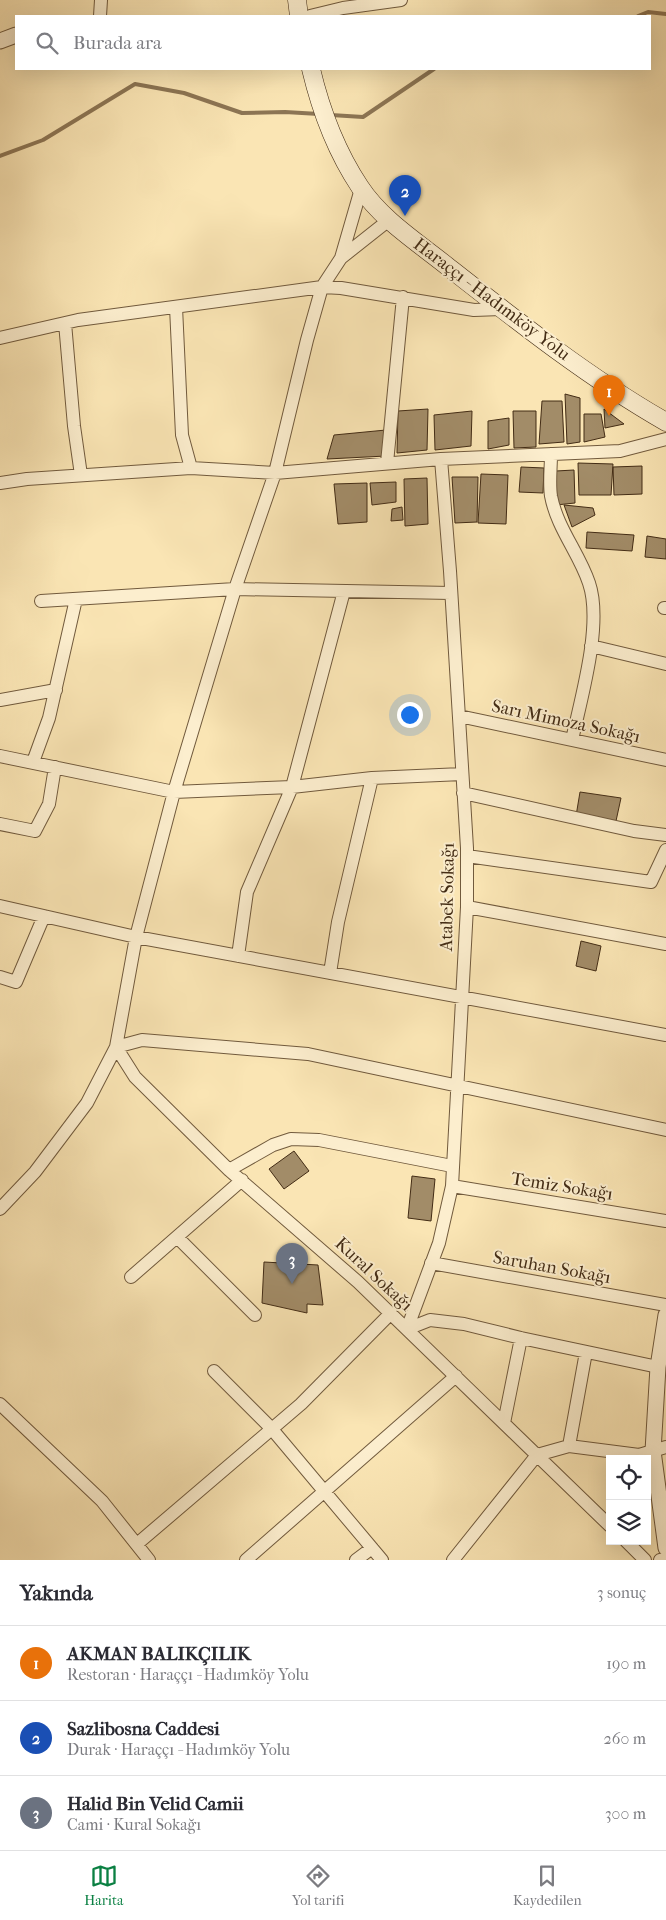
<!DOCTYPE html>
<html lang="tr">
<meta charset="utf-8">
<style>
body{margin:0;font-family:"IM FELL French Canon",serif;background:#f2f2f3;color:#2b2b33}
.controls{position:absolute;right:15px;bottom:15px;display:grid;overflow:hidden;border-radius:0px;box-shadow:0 5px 20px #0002}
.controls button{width:45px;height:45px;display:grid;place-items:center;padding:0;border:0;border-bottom:1px solid #e1e1e2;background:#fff;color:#2b2b33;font:25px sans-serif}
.you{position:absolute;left:409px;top:714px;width:18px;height:18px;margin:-12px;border:4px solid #fff;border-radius:50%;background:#1a73e8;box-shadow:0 0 0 8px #1a73e833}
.badge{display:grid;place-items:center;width:32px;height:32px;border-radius:50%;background:#0b8043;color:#fff;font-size:16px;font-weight:700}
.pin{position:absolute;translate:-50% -41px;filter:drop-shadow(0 1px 2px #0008)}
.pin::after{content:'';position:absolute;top:26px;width:18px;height:15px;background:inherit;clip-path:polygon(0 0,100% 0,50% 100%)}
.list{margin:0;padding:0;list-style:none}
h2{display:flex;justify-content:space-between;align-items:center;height:65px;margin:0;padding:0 20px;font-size:21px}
h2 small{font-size:16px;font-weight:400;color:#7c7c81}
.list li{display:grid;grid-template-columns:32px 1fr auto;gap:15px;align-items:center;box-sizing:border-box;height:75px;padding:0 20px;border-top:1px solid #e1e1e2}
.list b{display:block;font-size:19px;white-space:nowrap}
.list p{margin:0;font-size:16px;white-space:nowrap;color:#7c7c81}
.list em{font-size:16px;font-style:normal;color:#7c7c81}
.icon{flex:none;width:28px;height:28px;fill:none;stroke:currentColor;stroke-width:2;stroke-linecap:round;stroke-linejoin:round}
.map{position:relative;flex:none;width:666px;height:1560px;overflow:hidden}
.search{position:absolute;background:#fff;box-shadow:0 5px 20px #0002;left:15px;right:15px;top:15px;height:55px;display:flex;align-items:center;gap:12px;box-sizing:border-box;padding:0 18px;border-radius:0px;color:#7c7c81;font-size:19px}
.sheet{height:290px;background:#fff}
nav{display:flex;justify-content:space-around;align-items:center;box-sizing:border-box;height:70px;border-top:1px solid #e1e1e2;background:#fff;font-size:14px;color:#7c7c81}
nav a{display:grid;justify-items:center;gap:2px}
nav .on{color:#0b8043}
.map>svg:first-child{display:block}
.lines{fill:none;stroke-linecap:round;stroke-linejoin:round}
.stream{stroke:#8c7554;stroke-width:4}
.building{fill:#a28c68;stroke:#432c15}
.minor-casing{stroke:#715a3d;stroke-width:14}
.tertiary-casing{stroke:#715a3d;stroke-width:17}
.secondary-casing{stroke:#432c15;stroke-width:19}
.minor{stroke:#fceece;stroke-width:12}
.tertiary{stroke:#fceece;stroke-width:15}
.secondary{stroke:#fceece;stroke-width:18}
.labels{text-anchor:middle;stroke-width:4;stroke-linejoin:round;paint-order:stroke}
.street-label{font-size:18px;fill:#432c15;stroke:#fceece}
</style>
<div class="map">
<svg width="666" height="1560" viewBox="0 0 666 1560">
<rect width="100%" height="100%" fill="#fae5b4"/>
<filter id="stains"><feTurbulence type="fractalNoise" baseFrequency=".004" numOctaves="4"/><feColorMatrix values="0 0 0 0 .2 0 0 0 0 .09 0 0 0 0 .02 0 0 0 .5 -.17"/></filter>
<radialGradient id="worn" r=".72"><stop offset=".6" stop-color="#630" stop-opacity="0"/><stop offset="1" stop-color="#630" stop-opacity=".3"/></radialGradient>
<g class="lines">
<path class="stream" d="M638,16L648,12L666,14
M331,115L363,117L434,69
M0,156L43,140L135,84L184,93L242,113L285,112L319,114"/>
</g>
<path class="building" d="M565,394L580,398V442L567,444Z
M542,401H562L564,442L539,444Z
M428,409L427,450L397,453L398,411Z
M604,409L624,424L605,428Z
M472,411L471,446L435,450L434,415Z
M513,411H536V447L514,448Z
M584,414H601L605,437L584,442Z
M509,418V445L488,449V421Z
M386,430V456L327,459L334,435Z
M578,463L613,464L611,495H579Z
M642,466V494L614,495L613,467Z
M521,467L544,468L543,493L519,492Z
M574,470L575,503L556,505V471Z
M481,474L508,475L506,524L478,523Z
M452,477H478L477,522L455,523Z
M427,478L428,524L405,526L404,479Z
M396,482V502L372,505L370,483Z
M367,483V522L338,524L334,484Z
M564,505L593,508L595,515L572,527Z
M402,507L403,520L391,521L392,509Z
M587,532L634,535L632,551L586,548Z
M647,536L666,539V559L645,557Z
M580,792L621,798L616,821L576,816Z
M581,941L601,946L596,971L576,966Z
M294,1151L309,1171L284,1189L269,1169Z
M412,1176L435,1179L431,1221L408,1218Z
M264,1262L318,1265L323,1305L307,1304V1313L262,1303Z"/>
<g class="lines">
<g class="minor-casing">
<path id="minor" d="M100,16L101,0
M310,16L343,8L401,0
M361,189L341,258L389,220
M176,307L182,435L191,468
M65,323L74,426L81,475
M0,338L78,320L322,287L341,288L474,310L501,309
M551,454C551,468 549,483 551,496C557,528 579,553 589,583C603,624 581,698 572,740
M387,463L403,297
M0,483L27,479L191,468L275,473L441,459L620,451L666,439
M41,601L235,589L451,593
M664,608H666
M591,646L666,664
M0,700L56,690
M459,716L666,760
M0,756L174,792L292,787L372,778L462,774
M33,762L49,718L76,599
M463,793L634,831L666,835
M0,824L35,831L49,804L55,767
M467,856L651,882L666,850
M0,906L136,937L666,1035
M467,907L666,944
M238,956L247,892L292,787L344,591
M330,973L338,922L372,778
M0,977L16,982L44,916
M229,1170L273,1145L291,1139L319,1140L452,1166
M452,1186L666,1221
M0,1209L35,1172L87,1103L116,1047L136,937L174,792L235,589L275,473L307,340L322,287L341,258
M177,1237L255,1315
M431,1263L666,1305
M131,1277L242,1180
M407,1329L439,1243L452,1186L467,907V848L450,571L441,459
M407,1329L430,1320L464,1324L521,1338L658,1367
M214,1371L271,1428L382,1560
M0,1404L102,1501L149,1560
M504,1423L521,1338
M569,1446L586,1352
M610,1526L358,1282L229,1170L135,1077L116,1047L142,1040L308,1054L666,1130
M626,1541L645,1560
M137,1544L301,1404L391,1313
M246,1560L456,1376
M356,1560L372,1548
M453,1560L537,1455L569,1446L639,1455L666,1447
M660,1560L666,1559"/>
</g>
<g class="tertiary-casing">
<path id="tertiary" d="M0,41L16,35
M666,1315L658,1367L653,1451L666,1548"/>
</g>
<g class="secondary-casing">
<path id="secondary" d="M297,0L299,16
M311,69C321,111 336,151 360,187C381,219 417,242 447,266C517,321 589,378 666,422"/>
</g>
<use href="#minor" class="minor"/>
<use href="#tertiary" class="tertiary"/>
<use href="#secondary" class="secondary"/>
</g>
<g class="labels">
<g class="street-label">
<text transform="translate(492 299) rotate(37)" y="6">Haraççı - Hadımköy Yolu</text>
<text transform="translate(566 721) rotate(12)" y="6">Sarı Mimoza Sokağı</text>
<text transform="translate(447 897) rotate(-89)" y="6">Atabek Sokağı</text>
<text transform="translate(562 1186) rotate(9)" y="6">Temiz Sokağı</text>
<text transform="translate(552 1267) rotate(10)" y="6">Saruhan Sokağı</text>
<text transform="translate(374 1274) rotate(43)" y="6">Kural Sokağı</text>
</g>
</g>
<rect width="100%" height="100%" filter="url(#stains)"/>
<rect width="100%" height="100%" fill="url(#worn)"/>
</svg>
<div class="controls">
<button><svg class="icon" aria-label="locate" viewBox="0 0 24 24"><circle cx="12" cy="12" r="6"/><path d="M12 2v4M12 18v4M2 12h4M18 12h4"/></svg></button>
<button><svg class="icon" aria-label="layers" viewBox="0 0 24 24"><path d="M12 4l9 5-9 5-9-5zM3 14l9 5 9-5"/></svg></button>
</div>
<div class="you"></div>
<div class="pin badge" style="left:609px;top:416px;background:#e8710a">1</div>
<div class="pin badge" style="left:405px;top:216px;background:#1a4fb4">2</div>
<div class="pin badge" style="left:292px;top:1284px;background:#6b7280">3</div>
<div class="search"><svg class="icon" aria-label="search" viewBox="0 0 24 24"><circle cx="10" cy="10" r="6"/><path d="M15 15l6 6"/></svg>Burada ara</div>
</div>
<section class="sheet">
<h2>Yakında<small>3 sonuç</small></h2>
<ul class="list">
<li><span class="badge" style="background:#e8710a">1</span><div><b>AKMAN BALIKÇILIK</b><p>Restoran · Haraççı - Hadımköy Yolu</p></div><em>190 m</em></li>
<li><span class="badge" style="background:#1a4fb4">2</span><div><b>Sazlibosna Caddesi</b><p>Durak · Haraççı - Hadımköy Yolu</p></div><em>260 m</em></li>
<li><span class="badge" style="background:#6b7280">3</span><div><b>Halid Bin Velid Camii</b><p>Cami · Kural Sokağı</p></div><em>300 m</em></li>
</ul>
</section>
<nav>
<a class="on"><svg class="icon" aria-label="map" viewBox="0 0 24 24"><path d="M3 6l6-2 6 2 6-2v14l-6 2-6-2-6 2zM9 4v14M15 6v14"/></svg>Harita</a>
<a><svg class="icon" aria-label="directions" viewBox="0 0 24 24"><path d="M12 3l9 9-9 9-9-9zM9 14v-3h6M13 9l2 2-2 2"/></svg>Yol tarifi</a>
<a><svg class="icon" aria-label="saved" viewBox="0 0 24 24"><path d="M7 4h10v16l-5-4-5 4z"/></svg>Kaydedilen</a>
</nav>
